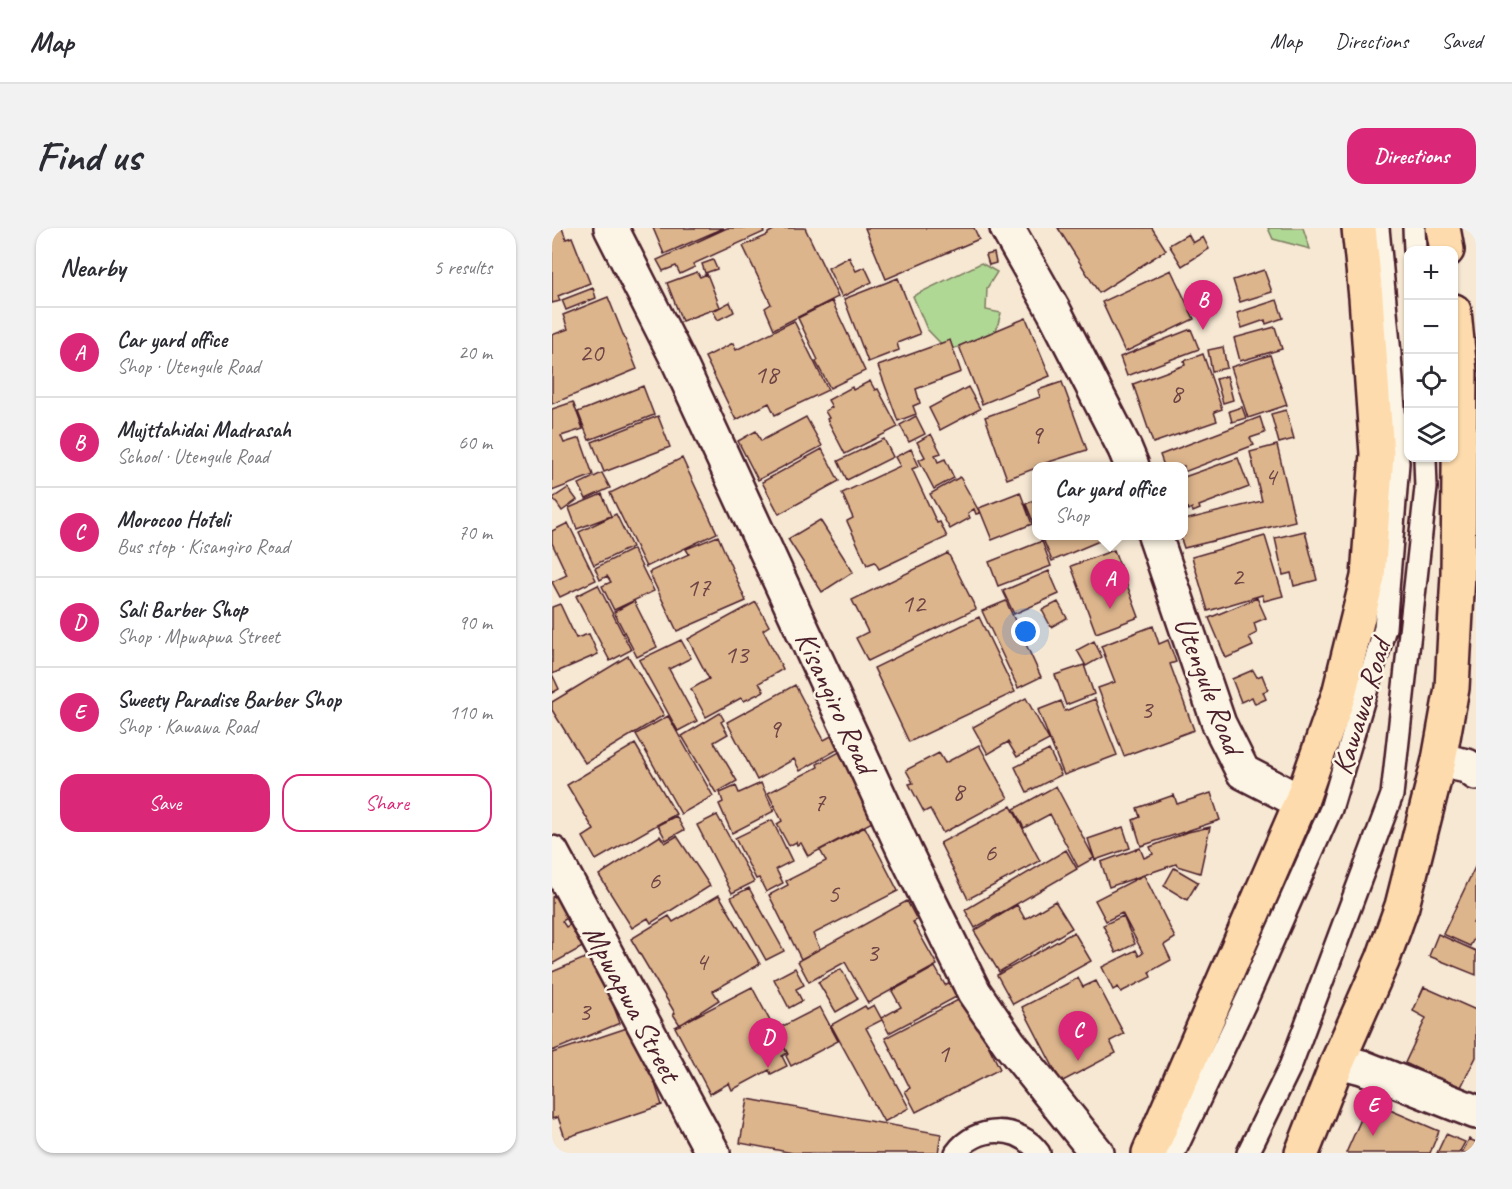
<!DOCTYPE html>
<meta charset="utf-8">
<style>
body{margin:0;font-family:Caveat,sans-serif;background:#f2f2f3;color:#2b2b33}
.controls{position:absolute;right:18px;top:18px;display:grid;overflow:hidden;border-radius:12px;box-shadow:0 2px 4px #0004}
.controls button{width:54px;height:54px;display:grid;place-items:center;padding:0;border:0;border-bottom:2px solid #e1e1e2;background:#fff;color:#2b2b33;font:30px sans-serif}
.you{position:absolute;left:474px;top:404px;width:21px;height:21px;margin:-15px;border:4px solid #fff;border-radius:50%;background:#1a73e8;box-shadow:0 0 0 9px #1a73e833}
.badge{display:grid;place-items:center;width:39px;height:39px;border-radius:50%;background:#db2777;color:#fff;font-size:20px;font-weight:700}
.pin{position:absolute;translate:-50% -50px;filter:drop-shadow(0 2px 3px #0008)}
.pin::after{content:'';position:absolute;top:32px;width:21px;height:18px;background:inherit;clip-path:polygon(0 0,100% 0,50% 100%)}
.popup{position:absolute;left:480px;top:234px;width:156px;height:78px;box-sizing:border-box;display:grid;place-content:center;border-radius:12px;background:#fff;filter:drop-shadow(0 2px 4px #0005);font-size:20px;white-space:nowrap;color:#7c7c81}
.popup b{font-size:22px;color:#2b2b33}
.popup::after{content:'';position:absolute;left:50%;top:100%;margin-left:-12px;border:12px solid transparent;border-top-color:#fff}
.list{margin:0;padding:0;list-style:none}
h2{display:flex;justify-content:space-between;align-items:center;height:78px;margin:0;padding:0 24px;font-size:26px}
h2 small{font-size:20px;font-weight:400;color:#7c7c81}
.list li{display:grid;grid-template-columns:39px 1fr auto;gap:18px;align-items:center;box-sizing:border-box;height:90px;padding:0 24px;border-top:2px solid #e1e1e2}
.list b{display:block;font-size:22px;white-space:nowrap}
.list p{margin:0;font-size:20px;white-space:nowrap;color:#7c7c81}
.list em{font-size:20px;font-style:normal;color:#7c7c81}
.actions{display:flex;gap:12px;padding:18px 24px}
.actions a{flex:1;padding:14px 0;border:2px solid #db2777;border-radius:18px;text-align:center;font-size:21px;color:#db2777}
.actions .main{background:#db2777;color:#fff}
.icon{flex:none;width:33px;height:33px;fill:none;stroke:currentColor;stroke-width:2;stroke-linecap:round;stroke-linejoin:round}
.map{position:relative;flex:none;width:924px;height:925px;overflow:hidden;border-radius:18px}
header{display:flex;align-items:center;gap:36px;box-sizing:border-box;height:84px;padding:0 30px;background:#fff;border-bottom:2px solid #e1e1e2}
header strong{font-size:28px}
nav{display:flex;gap:33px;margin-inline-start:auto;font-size:21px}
.intro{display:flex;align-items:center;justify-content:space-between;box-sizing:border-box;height:144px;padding:0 36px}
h1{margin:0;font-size:42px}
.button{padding:15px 27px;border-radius:18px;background:#db2777;color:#fff;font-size:21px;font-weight:700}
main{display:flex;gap:36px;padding:0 36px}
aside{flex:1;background:#fff;border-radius:18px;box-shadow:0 2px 4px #0004}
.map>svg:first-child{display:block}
.green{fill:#b0d895;stroke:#7d7c60;stroke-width:1.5}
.building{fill:#dcb58d;stroke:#4a1f2b;stroke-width:1.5}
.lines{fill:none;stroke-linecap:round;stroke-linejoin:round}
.lane-casing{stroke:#4a1f2b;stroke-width:26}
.street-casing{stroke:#4a1f2b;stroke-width:38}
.primary-casing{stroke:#4a1f2b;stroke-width:38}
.lane{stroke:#fcf5e5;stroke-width:21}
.street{stroke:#fcf5e5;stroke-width:33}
.primary{stroke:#fedbac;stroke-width:33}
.labels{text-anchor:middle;stroke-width:5;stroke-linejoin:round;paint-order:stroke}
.number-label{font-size:27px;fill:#6e4444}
.street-label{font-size:30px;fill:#4a1f2b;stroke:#fcf5e5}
</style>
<header>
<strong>Map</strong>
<nav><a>Map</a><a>Directions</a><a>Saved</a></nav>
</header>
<div class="intro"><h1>Find us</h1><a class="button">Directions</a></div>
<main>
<aside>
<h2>Nearby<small>5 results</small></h2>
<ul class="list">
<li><span class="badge">A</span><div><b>Car yard office</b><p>Shop · Utengule Road</p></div><em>20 m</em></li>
<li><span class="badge">B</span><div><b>Mujttahidai Madrasah</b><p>School · Utengule Road</p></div><em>60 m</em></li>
<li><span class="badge">C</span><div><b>Morocoo Hoteli</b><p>Bus stop · Kisangiro Road</p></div><em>70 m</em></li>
<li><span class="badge">D</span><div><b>Sali Barber Shop</b><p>Shop · Mpwapwa Street</p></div><em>90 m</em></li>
<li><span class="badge">E</span><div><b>Sweety Paradise Barber Shop</b><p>Shop · Kawawa Road</p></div><em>110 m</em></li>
</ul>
<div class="actions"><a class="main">Save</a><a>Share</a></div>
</aside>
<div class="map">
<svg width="924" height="925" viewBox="0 0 924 925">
<rect width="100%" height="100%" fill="#f6e8d3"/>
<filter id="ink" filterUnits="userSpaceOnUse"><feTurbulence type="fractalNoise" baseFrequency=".0167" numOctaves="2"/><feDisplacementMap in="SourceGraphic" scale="12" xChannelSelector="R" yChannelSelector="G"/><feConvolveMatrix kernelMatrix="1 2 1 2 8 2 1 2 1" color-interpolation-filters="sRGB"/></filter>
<g filter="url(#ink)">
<path class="green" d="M716,0H751L758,21L721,11Z
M429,35L445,44L435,60L434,82L449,85L442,110L395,122L375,101L361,68Z"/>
<path class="building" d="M10,0L14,11L20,9L38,55L6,68L8,73L0,75V3Z
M101,0H172L112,26Z
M175,0H210L212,4L141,36L143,39L128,46L124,38L111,43L105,32Z
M225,0H253L286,69L222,101L213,80L219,76L191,18L216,7V5Z
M313,0H422L427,11L334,51Z
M506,0H600L614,22L547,65Z
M636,6L641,15L651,9L657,21L630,38L617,17Z
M442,25L444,35L437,37L434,27Z
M297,29L304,43L313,39L320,54L290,69L276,40Z
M161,32L165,41L153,45L150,36Z
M619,42L642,91L573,124L550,74Z
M712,42L720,64L688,74L681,52Z
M145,44L148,49L155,46L168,79L130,93L115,55Z
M346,50L368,106L345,115L347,122L316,134L292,71Z
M41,60L44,70L14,82L10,72Z
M56,69L85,141L0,176V107L16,101L11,87Z
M725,72L731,90L714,96L713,92L690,100L685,85Z
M280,73L313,143L278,160L264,134L266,132L246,90Z
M178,74L182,84L166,92L161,83Z
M474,90L498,148L430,176L407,118Z
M242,93L276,162L223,187L217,175L184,192L153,129L181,115L184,122Z
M723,99L730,121L688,133L682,110Z
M639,101L647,121L575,148L568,129Z
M398,112L409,144L364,161L368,175L361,178L364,186L346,193L326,138Z
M671,119L675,140L660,143L656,122Z
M651,126L670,181L662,184L665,193L601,215L581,156L633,137L632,133Z
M718,127L735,177L696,190L679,139Z
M675,148L681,172L671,175L664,151Z
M318,153L323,162L326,161L346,199L293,226L275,191L277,190L273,183L280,179L276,172L300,159L301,162Z
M510,154L535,222L484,238V240L455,251L433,189L488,169L486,162Z
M91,158L102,187L37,212L26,184Z
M416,159L428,181L388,202L377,180Z
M21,174L31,201L9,208L12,215L28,210L41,247L0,263V181Z
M690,179L694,190L680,194L677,183Z
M734,182L742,211L727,215L719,186Z
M106,188L118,219L52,244L40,214Z
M364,188L373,206L357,214L348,197Z
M254,189L270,218L206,252L186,213L204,203L209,213Z
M708,189L713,205L698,210L702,217L632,244V238H612L608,227Z
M379,206L389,225L383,227L386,234L393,231L402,250L382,261L367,232L373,229L365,214Z
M332,211L341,229L295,252L286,233Z
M725,217L743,293L632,320L628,308H632V292L710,273L698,224Z
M270,221L287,253L227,286L210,254Z
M359,221L367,238L360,241L385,295L388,294L395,309L327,341L323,334L315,337L295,293L301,290L290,265L348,238L343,229Z
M130,230L165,305L94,339L58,265Z
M686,230L697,259L647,278L648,281L641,284L640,280L636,282L632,271V249Z
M50,245L58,260L34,271L27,256Z
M408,249L428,285L424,286L422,281L416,285L418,290L398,301L378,266Z
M16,260L25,272L10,283L1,270Z
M468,264L480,296L440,312L427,280Z
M50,266L59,288L25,301L17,280Z
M484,271V301L474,276Z
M64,286L80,319L42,337L27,304Z
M268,292L301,344L270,364L236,311Z
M16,295L44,352L8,369L0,354L15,347L0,315V303Z
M753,303L765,352L742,358L739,345L731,347L723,310Z
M166,308L194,373L125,403L97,344L137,326L134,321Z
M500,308H559L500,333L491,311Z
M713,308L731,368L712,373L710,367L656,383L640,329Z
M490,313L499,338L446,358L437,334Z
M81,321L102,363L62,382L50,358L59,354L55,348L48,352L43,340Z
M562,322L587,389L544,405L519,338Z
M396,325L424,381L316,433L304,410L316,404L300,372Z
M497,343L507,366L462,386L451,363Z
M46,357L79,422L58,433L24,368Z
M705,370L714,390L702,395L705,405L697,409L701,418L674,430L657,390Z
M82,373L105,419L85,429L62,384Z
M454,373L489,449L466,460L430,383Z
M204,374L217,398L211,402L231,441L207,455L212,463L192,473L189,470L154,489L139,461L157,451L136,411Z
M506,374L515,390L499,399L490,382Z
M8,376L24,410L37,406L46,426L0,446V379Z
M427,389L463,464L357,514L322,440Z
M601,398L607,416L616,412L624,434L618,436L642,502L572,528L546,460L563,454L549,418Z
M129,412L139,430L117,441L145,493L126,503L87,432Z
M542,413L550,429L534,438L525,422Z
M76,428L112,487L33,535L0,482V474Z
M532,437L542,466L514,477L503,447Z
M701,442L705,449L710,447L716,462L711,464L714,471L703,476L700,469L689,474L680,451Z
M1,448L7,461L0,465V449Z
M243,457L272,512L283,506L290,519L248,543L242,531L205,552L175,494Z
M474,470L497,512L465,529L456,514L436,526L421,499Z
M543,471L565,527L512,547L486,482L509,473L513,483Z
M168,485L172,492L169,494L176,506L162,514L185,553L164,565L130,508Z
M116,488L161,568L129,586L84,506Z
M83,516L124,586L44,632L31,609L42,602L15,557Z
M427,517L456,570L391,605L378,581L372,584L357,556L361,555L354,542L387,525L393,535Z
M293,521L324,592L256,628L249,615L245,617L244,614L237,618L225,596L230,593L216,565L266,539L265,536Z
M497,522L509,547L475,564L463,539Z
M209,555L222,583L180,605L167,576L171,574L168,565L184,558L187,565Z
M504,558L542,630L526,639L498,586L472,600L462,581Z
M659,565L668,592L589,618L581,592L588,589L585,580L622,567L625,576Z
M459,578L488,633L416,671L388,615Z
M165,587L202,654L180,665L145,597Z
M124,588L132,602L114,612L106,597Z
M220,592L240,633L224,641L231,655L214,664L207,650L204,651L183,610Z
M313,599L346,663L261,706L268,721L249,731L217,667L236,657L234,653L274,633L268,622Z
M571,599L578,620L543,632L536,611Z
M658,599L648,645L625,638L624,636L557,659L549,634L588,620L592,630L601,626L598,619L636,604Z
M108,608L113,615L125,608L158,658L99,695L96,690L80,700L47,647Z
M514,622L525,641L423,700L413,682Z
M924,637V690L921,695L924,696V707L918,718L891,706Z
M622,640L646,654L635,672L612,658Z
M592,647L623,710L612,717L619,732L597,744L599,749L569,764L566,759L561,762L550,739L584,722L587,728L591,725L570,685L554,693L543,672Z
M197,660L232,723L214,732L179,669Z
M10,664L23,686L10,693L14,699L21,695L34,717L0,736V669Z
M167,667L208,736L161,763L167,772L128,797L121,786L123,785L79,711L117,688L121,694Z
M355,673L365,692L361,694L385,737L316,775L293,734L257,754L246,733Z
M503,673L520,700L447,744L422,703L465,677L473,691Z
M571,688L583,716L564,725L551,697Z
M522,704L539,733L461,776L445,747Z
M886,706L924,723V747L877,728Z
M45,725L63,769L59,771L68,795L0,823V744Z
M383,739L393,757L398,754L406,768L337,805L329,790L349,779L340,763Z
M243,740L252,757L244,761L250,773L237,780L222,751Z
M289,741L306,771L284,784L266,754Z
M526,750L531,759L544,753L572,806L558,813L564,825L509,854L470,779Z
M200,759L235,825L230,828L235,838L219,846L217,842L180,862L177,855L158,866L123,799Z
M872,759L924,782V829L908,861L853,835L874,790L861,783Z
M412,769L448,841L364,884L353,863L358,860L333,810Z
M322,777L330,792L314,800L357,880L332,894L279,797L313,778L315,781Z
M268,779L286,813L239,838L234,828L236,826L223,802Z
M84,797L110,877L13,910L6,889L0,891V825Z
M196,871L389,906L386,925H241L188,915Z
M817,873L887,903L878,925H794Z
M894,906L913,914L907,925H885Z
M917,911L924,914V925H910Z"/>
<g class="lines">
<g class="lane-casing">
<path id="lane" d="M862,0L863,22
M404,925C424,897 467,896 487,925
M622,925L695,771L779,581L833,400L846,235L838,126L826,0
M696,925L738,839L840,567L874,260L873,230"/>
</g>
<g class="street-casing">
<path id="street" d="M59,0L126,132L353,624L422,764L457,815L545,925
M455,0L502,83L573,221L580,238
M603,308L667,496L691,544L749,574
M887,532L915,538L924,545
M0,625L161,925
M786,833L810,839L924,884"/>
</g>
<g class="primary-casing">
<path id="primary" d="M891,0L895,22
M597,925L749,574L787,466L816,349L825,226L814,69L807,0
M750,925L786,833L831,731L850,678L887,532L900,460L906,346L908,144L902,83"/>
</g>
<use href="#lane" class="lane"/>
<use href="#street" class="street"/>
<use href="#primary" class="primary"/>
</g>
</g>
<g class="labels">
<g class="number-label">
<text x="39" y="133">20</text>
<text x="214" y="155">18</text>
<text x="624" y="174">8</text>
<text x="484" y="215">9</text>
<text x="718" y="257">4</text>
<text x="685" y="357">2</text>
<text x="146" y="368">17</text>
<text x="361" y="384">12</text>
<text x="184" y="435">13</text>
<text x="594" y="490">3</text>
<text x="222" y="509">9</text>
<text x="406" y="572">8</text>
<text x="267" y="583">7</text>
<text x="438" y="633">6</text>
<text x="102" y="661">6</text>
<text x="281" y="674">5</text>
<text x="320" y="733">3</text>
<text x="149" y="742">4</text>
<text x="32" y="792">3</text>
<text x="391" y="834">1</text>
</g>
<g class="street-label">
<text transform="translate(657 457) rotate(69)" y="10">Utengule Road</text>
<text transform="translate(284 474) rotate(65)" y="10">Kisangiro Road</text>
<text transform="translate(809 479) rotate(-73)" y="10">Kawawa Road</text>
<text transform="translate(80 775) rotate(62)" y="10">Mpwapwa Street</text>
</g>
</g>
</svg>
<div class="controls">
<button>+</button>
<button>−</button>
<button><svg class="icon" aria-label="locate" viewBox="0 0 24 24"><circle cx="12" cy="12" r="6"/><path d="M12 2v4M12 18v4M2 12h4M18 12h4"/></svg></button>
<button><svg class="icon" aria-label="layers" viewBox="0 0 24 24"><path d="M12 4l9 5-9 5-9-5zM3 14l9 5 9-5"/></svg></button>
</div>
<div class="you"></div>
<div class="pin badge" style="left:558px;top:381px">A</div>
<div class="popup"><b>Car yard office</b>Shop</div>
<div class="pin badge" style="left:651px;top:102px">B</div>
<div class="pin badge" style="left:526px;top:833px">C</div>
<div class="pin badge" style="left:216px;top:840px">D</div>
<div class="pin badge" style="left:821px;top:908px">E</div>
</div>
</main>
